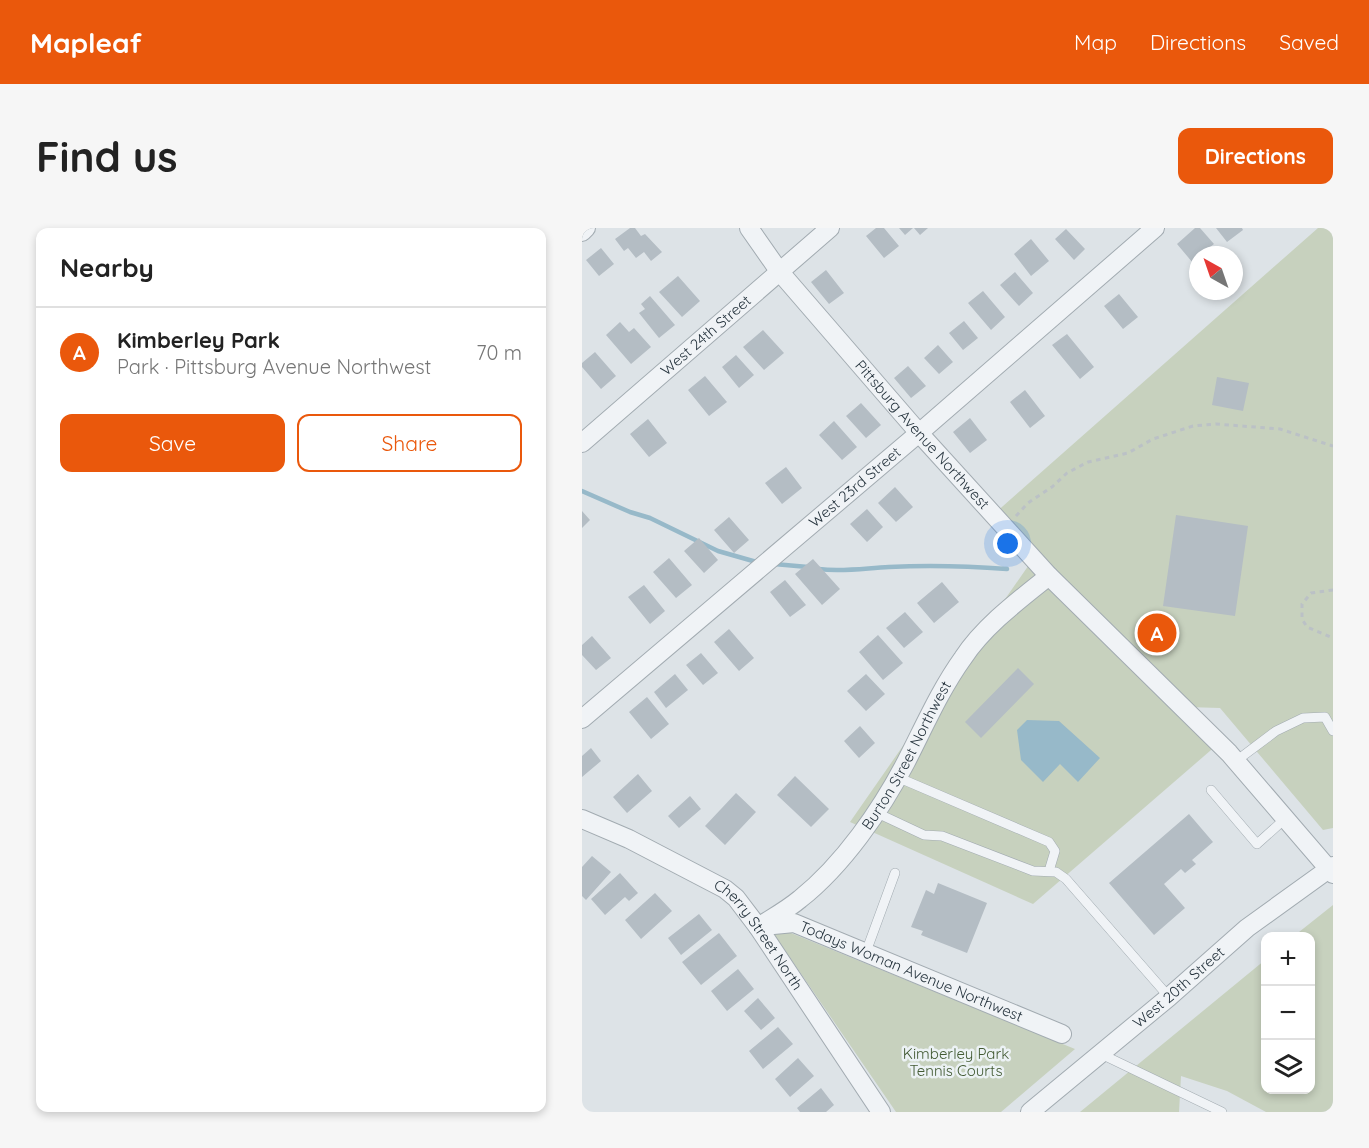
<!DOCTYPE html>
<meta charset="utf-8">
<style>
body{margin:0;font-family:Quicksand,sans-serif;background:#f6f6f6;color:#222}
.controls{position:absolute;right:18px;bottom:18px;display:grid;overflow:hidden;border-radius:12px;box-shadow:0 3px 9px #0003}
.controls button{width:54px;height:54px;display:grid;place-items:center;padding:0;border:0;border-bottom:2px solid #e0e0e0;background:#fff;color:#222;font:30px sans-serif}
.compass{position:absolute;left:607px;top:18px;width:54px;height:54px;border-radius:50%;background:#fff;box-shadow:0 3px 9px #0003;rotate:320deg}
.you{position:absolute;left:426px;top:316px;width:21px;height:21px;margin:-15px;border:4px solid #fff;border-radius:50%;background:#1a73e8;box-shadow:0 0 0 9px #1a73e833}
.badge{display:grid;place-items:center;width:39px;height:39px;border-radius:50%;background:#ea580c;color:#fff;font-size:20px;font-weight:700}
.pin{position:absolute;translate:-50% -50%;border:3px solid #fff;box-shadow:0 2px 6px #0006}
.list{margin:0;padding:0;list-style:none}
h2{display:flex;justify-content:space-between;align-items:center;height:78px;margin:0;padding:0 24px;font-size:26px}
h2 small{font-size:20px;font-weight:400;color:#767676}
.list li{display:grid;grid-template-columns:39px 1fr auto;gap:18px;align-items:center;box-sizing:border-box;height:90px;padding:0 24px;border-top:2px solid #e0e0e0}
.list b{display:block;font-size:22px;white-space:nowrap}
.list p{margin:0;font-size:20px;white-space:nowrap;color:#767676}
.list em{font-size:20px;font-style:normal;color:#767676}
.actions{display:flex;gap:12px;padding:18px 24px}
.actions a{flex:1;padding:14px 0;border:2px solid #ea580c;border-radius:12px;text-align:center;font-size:21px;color:#ea580c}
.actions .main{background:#ea580c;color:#fff}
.icon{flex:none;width:33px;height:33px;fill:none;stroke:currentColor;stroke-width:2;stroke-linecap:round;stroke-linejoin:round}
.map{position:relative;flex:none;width:751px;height:884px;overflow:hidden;border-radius:12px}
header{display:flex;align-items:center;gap:36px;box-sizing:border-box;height:84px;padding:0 30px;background:#ea580c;color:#fff}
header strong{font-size:28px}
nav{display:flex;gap:33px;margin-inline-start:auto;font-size:21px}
.intro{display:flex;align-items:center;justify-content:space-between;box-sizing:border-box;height:144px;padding:0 36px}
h1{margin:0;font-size:42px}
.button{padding:15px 27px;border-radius:12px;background:#ea580c;color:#fff;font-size:21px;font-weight:700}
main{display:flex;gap:36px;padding:0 36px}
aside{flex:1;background:#fff;border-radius:12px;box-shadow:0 3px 9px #0003}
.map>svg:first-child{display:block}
.green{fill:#c7d1be}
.water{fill:#97b9c9}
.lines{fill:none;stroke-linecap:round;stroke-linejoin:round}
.stream{stroke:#97b9c9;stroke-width:4.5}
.building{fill:#b4bdc4}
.service-casing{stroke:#a2abb1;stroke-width:10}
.minor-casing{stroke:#a2abb1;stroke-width:20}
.path{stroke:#bbc1c6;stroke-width:3;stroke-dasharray:4.5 4.5;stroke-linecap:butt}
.service{stroke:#f0f3f6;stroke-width:9}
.minor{stroke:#f0f3f6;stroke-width:18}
.labels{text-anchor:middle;stroke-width:5;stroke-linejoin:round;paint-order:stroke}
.street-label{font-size:15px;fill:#26343e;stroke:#ecf2f5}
.park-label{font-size:15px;fill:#425a33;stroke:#ecf2f5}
</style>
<header>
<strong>Mapleaf</strong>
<nav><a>Map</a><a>Directions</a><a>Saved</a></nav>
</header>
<div class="intro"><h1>Find us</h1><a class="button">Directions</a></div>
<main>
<aside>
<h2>Nearby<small></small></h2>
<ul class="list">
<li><span class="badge">A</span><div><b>Kimberley Park</b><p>Park · Pittsburg Avenue Northwest</p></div><em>70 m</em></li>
</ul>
<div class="actions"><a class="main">Save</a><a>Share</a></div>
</aside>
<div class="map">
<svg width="751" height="884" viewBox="0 0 751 884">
<rect width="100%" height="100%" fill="#dde3e7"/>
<path class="green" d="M736,0H751V600L741,602L638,480L605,479L636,516L451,676L268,594L451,331L412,286Z
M751,677V884H684L645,863L599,848L597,884H498L683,732L684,862H728V708H712Z
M191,705H209L493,821L419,884H314Z"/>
<path class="water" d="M445,492L477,493L518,530L496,554L478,536L461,554L439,532L435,502Z"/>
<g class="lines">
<path class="stream" d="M0,263L48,284L68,290L136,323L178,335
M192,336L226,339
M237,341C261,344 284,340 307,339C347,337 385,338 425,341"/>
</g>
<path class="building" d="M48,0H53L59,8L63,6L80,24L69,33L62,24L54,30L46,20L42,23L33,11Z
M294,0H302L317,18L302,30L284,8Z
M317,0H331L323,7Z
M332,0H346L338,7Z
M613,0H618L632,16L623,23L627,27H616V41L595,16Z
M634,0H660L661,2L645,14Z
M484,1L503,21L492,32L473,11Z
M449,11L467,33L449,48L432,26Z
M19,20L32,36L17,48L4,32Z
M244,42L262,65L247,76L229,54Z
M433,44L451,65L437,78L418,57Z
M96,48L118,73L100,89L77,64Z
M401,63L423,89L409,102L386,75Z
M537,66L556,89L541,101L522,78Z
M68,68L93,97L77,110L57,85L63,81L59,76Z
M382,93L396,110L381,122L367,105Z
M38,94L47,104L52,100L69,119L49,136L24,107Z
M181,102L202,125L182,142L161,119Z
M485,106L512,139L498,151L470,117Z
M356,117L371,134L357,146L342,130Z
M13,124L34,148L19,161L0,139V135Z
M154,127L172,147L157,160L140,139Z
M326,138L344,158L329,170L312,150Z
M123,148L145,174L127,188L106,162Z
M635,149L667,155L661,183L630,177Z
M443,162L463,188L448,200L428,174Z
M279,175L299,197L284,210L264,188Z
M388,190L405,212L388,225L371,204Z
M66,191L85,215L67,229L48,206Z
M252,193L275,219L260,232L237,207Z
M204,239L220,260L200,276L183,255Z
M313,259L331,279L314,294L296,275Z
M285,281L301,299L285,314L268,296Z
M0,283L8,292L0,300Z
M594,287L666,298L653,388L581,378Z
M147,289L167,312L152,325L132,302Z
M117,310L136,332L122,345L102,323Z
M87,330L110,357L94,370L71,344Z
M231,331L258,361L240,377L213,346Z
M203,352L224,377L208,389L188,364Z
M360,354L377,374L352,395L335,375Z
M62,357L83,383L68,396L46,369Z
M323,384L341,404L322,420L304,400Z
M147,401L172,430L157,443L132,414Z
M296,407L321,435L301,452L277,424Z
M10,408L29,430L14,442L0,427V417Z
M119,425L136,445L121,457L104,437Z
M436,440L452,456L399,510L383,494Z
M93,446L106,462L84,480L72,464Z
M284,446L303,466L284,483L265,463Z
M65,469L87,496L69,511L47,484Z
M278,498L293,515L277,530L262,513Z
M9,520L19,533L0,549V528Z
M56,546L70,563L45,585L31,569Z
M213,548L247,581L229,599L195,567Z
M154,565L174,584L143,617L123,598Z
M108,568L119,581L97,600L86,588Z
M607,586L631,614L610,632L614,636L603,645L599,641L582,656L603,680L572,707L527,655Z
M10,628L29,644L4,672L0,668V639Z
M38,645L56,665L47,673L43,669L23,687L9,671Z
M356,655L405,675L385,725L339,707L341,703L329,699L344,662L352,666Z
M73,665L90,683L59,711L43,692Z
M117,686L130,702L99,727L86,710Z
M137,705L155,728L119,757L100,734Z
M156,741L172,761L145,783L129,763Z
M176,770L193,790L179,802L162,783Z
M196,799L211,816L181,841L167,823Z
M216,830L232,848L208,869L193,851Z
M239,860L252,877L244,884H218L215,880Z"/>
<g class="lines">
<g class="service-casing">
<path id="service" d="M654,533L694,503L721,490L743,489L751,503
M315,549L467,614L473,623L467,643
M629,562L675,616L704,590
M293,584L342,607L360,608L451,643L474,644L484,651L587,769
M284,724L313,645
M519,826L640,884"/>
</g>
<g class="minor-casing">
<g id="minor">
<path id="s1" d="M167,0L197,43L337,205L467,348L647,525L751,646"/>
<path d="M0,4L4,0"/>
<path id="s2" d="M0,215L248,0"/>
<path id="s3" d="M0,491L337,205L573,0"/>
<path id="s4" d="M0,591L47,611L143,661L154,670L176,699L299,884"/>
<path id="s5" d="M181,698L212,695L480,806"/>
<path id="s6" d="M176,699C190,690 205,682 218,671C261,637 299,582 324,534C342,499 358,462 381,430C402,398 437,372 467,348"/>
<path id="s7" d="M448,884L587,769L665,700L751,638"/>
</g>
</g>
<path class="path" d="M434,288L446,275L470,259L485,245L506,234L546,225L571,211L611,198L634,196L698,201L751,218
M751,362L729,365L720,376V391L725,399L751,410"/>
<use href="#service" class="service"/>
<use href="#minor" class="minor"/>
</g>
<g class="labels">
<g class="street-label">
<text dy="5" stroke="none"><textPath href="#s2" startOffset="164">West 24th Street</textPath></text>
<text dy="5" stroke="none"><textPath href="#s1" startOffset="270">Pittsburg Avenue Northwest</textPath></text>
<text dy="5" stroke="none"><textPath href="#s3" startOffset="358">West 23rd Street</textPath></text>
<text dy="5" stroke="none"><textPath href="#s6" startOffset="231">Burton Street Northwest</textPath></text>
<text dy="5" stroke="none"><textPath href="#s4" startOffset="216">Cherry Street North</textPath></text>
<text dy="5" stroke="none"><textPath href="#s5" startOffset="158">Todays Woman Avenue Northwest</textPath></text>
<text dy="5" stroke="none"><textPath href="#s7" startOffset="194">West 20th Street</textPath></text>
</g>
<g class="park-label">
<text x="374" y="831">Kimberley Park<tspan x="374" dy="17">Tennis Courts</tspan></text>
</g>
</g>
</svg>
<div class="controls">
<button>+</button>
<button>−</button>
<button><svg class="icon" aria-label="layers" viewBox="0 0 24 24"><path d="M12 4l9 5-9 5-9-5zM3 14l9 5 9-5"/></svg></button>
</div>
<svg class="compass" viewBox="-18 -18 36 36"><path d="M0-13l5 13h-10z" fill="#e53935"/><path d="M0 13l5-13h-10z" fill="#767676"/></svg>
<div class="you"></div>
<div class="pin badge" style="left:575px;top:405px">A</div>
</div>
</main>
